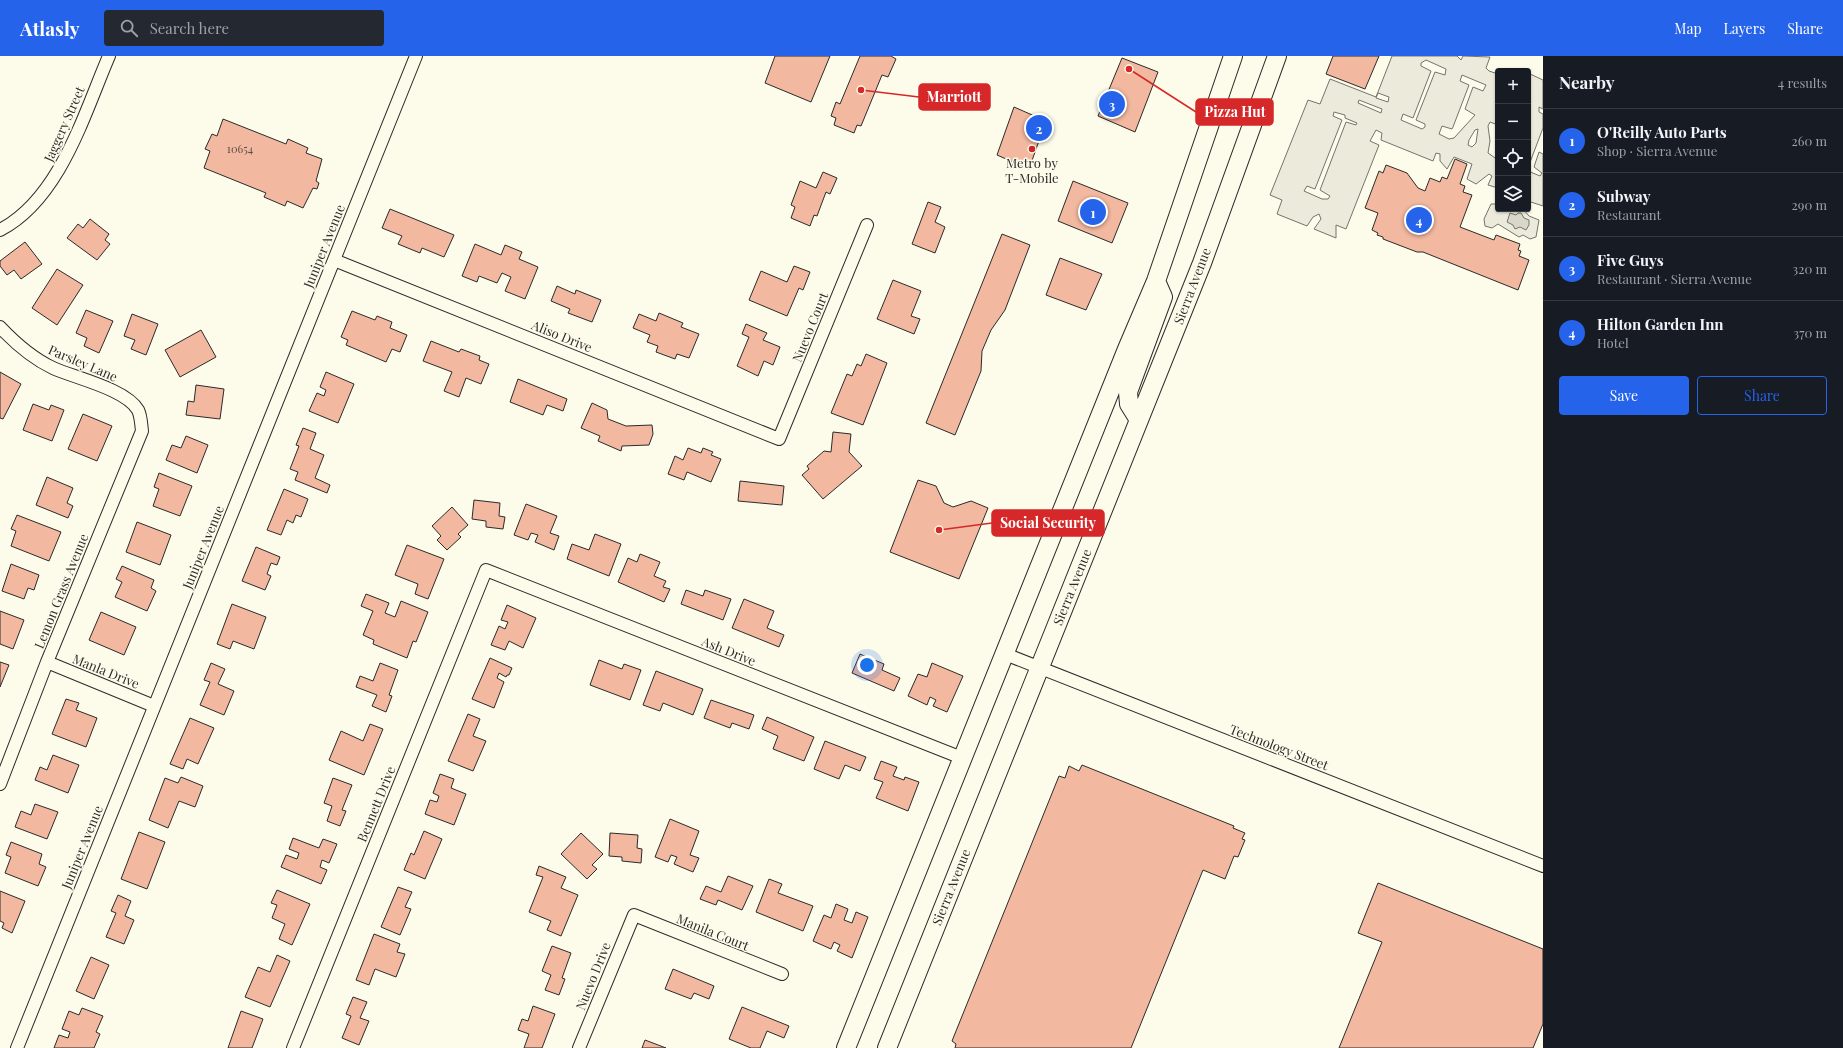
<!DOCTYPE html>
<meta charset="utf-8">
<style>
body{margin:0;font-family:"Playfair Display",serif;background:#242831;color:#f1f3f6}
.controls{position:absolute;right:12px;top:12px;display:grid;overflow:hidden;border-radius:4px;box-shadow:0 1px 3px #0004}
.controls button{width:36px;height:36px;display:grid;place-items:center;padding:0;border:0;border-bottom:1px solid #363941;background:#171b24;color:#f1f3f6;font:20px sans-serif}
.you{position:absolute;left:867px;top:609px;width:14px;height:14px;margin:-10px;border:3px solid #fff;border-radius:50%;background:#1a73e8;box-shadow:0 0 0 6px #1a73e833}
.badge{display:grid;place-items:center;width:26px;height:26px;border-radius:50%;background:#2563eb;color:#fff;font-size:13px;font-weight:700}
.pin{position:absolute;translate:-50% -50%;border:2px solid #fff;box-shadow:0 1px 4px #0006}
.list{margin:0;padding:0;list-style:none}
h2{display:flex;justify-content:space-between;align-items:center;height:52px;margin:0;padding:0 16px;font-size:17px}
h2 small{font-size:13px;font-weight:400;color:#9ea1a6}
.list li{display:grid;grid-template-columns:26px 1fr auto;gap:12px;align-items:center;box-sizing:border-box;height:64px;padding:0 16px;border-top:1px solid #363941}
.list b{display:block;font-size:15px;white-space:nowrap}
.list p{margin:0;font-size:13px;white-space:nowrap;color:#9ea1a6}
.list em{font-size:13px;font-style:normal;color:#9ea1a6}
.actions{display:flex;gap:8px;padding:12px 16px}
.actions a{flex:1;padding:9px 0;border:1px solid #2563eb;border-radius:4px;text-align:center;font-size:14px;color:#2563eb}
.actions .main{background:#2563eb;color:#fff}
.icon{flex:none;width:22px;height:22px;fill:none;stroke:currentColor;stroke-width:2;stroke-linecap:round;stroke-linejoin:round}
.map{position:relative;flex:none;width:1543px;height:992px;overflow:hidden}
header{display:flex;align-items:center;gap:24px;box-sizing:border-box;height:56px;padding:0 20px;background:#2563eb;color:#fff}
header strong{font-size:19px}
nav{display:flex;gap:22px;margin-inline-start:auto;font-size:14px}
.search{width:280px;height:36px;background:#242831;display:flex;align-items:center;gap:10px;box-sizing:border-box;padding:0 14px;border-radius:4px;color:#9ea1a6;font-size:15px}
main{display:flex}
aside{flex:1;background:#171b24}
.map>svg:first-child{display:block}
.green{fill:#ecebdb;stroke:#74746e}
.parking{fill:#eceadb;stroke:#74746e;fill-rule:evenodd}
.water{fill:#d8d7c9;stroke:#74746e}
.building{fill:#f2b8a0;stroke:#2b2b2b}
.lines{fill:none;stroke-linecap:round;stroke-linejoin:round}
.minor-casing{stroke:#2b2b2b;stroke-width:14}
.primary-casing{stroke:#2b2b2b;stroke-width:20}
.minor{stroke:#fdfbea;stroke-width:12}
.primary{stroke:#fdfbea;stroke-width:18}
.poi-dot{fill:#c62828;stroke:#fdfbea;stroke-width:1.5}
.labels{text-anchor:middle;stroke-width:3;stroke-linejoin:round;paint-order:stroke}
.number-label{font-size:11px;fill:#5d4e48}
.street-label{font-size:13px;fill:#2b2b2b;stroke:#fdfbea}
.poi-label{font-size:13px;fill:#2b2b2b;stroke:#fdfbea}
.leader{fill:none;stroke:#d62828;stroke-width:1.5}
.callout-dot{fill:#d62828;stroke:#fdfbea;stroke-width:1.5}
.callout{fill:#d62828;stroke:#d62828;stroke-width:1.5}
.callout-label{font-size:14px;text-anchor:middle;font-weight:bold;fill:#fff}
</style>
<header>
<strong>Atlasly</strong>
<div class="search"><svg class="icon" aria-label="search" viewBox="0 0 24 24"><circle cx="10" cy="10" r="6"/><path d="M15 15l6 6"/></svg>Search here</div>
<nav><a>Map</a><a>Layers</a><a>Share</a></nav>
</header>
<main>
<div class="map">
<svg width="1543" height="992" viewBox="0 0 1543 992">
<rect width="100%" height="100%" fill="#fdfbea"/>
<path class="green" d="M1491,148H1498V153H1523L1529,160L1539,164L1536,181L1530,183L1523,179L1519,181L1498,168L1492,172L1485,170L1484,163Z"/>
<path class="parking" d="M1392,0H1457L1461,4L1463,0L1490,1L1486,12L1489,15L1498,18V69L1490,66L1488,70L1490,85L1488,97L1498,104V132L1488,129L1492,120L1489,118L1476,128L1467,123L1472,108L1454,101L1447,113L1440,105V98L1436,97L1433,105L1381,84L1382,77L1376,74L1370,85L1379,89L1346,173L1336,169V182L1314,173L1321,163L1319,158L1313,161L1307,170L1277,158L1282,144L1270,139L1308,44L1320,48L1330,23L1376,41ZM1426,4L1446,13L1445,19L1435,16L1416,64L1425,68V71L1422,73L1401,64L1403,58L1413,62L1431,15L1421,10V7ZM1462,19L1486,29L1483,35L1473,31L1465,53L1475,59L1454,82L1449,83L1439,78L1442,70L1452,73L1453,71L1469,29L1460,25ZM1378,37L1389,41L1388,46L1376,42ZM1359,44L1382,53L1381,57L1358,47ZM1334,56L1345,59V62L1357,67L1356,69L1346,66L1320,134L1330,140L1328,143H1322L1304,135L1307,130L1315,133L1342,64L1333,60ZM1478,73L1476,87L1472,91L1468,89L1469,84L1475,74Z
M1528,17L1543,24V53L1539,51V56L1543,58V72L1529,109Z
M1539,96L1543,98V150L1528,145V115L1540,120L1542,117L1534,111Z"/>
<path class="water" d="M1510,157L1516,159L1518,157H1521L1524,162L1529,164V169L1526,174L1520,171L1515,173L1513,169L1507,166Z"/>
<path class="building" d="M775,0H830L811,46L765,27Z
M860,0H891L896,3L888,21L882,19L861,70L857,69L854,77L834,69L836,62L831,60L836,46L840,48Z
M1333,0H1379L1365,33L1326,18Z
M1122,2L1158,16L1135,76L1098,60Z
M1014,51L1046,65L1029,113L997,99Z
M223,63L286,88L288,83L308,92L306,97L322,103L316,125L319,127L317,133L313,132L303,152L287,145L285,150L264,141L266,137L204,112L210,95L205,93L212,78L217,80Z
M1455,103L1467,108L1460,128L1465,130L1463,136L1472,139L1460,171L1494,184L1496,179L1520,188L1518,194L1521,195L1519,200L1529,204L1518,234L1423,196H1417L1383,183V181L1377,179L1378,177L1372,174L1378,157L1365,152L1379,115L1383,117L1386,109L1407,117L1418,132L1425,135L1430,122L1440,126L1442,121L1447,123Z
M823,116L837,122L830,138L826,136L817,160L814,159L810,170L791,162L795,151L791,149L800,125L816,132Z
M1073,125L1128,147L1112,187L1058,165Z
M928,146L941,151L935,166L945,171L935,197L912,188Z
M390,153L454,179L444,201L422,192L420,197L398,188L402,180L382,172Z
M90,163L109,178L105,184L110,188L97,204L67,182L78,168L83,172Z
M1002,178L1030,189L1005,254L991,274L982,295L981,315L955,379L926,367Z
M25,186L42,208L21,223L14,214L7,219L0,210V205Z
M475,188L501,199L505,189L522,196L519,203L538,211L525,243L505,235L511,221L502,217L497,227L479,220L477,226L462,220Z
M1060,202L1102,218L1086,254L1046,239Z
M794,210L810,216L803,234L799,232L787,260L749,244L761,215L787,226Z
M57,213L83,229L57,269L32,252Z
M893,224L921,235L911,260L920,263L914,278L877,263Z
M557,230L575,238L576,234L601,244L592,266L568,257L570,253L551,245Z
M86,254L113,265L99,297L84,290L87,282L76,277Z
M352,255L375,264L377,260L392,266L390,272L407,279L400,296L392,293L386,306L346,289L348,284L341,281Z
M659,257L683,267L681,271L699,278L689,302L677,298L675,303L656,296L658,290L647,286L650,279L633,272L639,258L656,265Z
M132,258L158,268L146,299L131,293L135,284L124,280Z
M746,268L767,277L763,284L780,291L773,309L764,305L758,320L737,310L749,281L742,278Z
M201,274L216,301L180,321L165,294Z
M431,285L459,296L461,293L480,300L479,304L489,308L481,328L466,322L459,341L444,335L452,316L423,305Z
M866,298L887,307L863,369L831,357L847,318L852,320L857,308L861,310Z
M0,316L21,328L3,363L0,362Z
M326,316L354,328L338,367L309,355L317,337L324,340L326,334L320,331Z
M518,323L567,343L563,355L547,349L543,359L510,346Z
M196,329L224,333L220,363L186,359L188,345L194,346Z
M592,347L607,354L608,363L626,370L652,369L653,378L649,389L622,390L621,395L598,385L600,380L581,372Z
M33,348L49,354L51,349L64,354L52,385L23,374Z
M83,358L112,370L97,405L68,393Z
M303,372L316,377L310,393L324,399L315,422L330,429L327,437L295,424L298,416L290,413L299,390L296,389Z
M833,376L851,378L849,396L862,410L823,443L802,419L809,413L807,410L824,395L831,396Z
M186,380L208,389L197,417L166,404L172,389L181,392Z
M688,392L701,397L703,392L713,396L711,399L721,403L711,426L687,416L684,424L668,418L675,400L683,404Z
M159,417L192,430L180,460L153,450L159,433L154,431Z
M47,421L73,432L67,447L73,450L68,462L36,449Z
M918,424L936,430L944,447L953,451L971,445L988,452L959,523L890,496Z
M740,425L784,430L782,449L738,445Z
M284,433L308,443L301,461L296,459L293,467L287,464L281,479L267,474Z
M474,444L500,447L499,460L505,461L503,473L486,471V465L472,463Z
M526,448L557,460L550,477L559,480L554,494L535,486L538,479L531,477L528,484L514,479Z
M452,451L468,469L458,478L461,481L447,494L437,484L441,480L432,470Z
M17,459L61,476L49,505L11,490L16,475L11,473Z
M137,466L171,479L160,509L126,496Z
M595,478L621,488L609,520L567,503L572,488L589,494Z
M407,489L444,503L428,543L415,538L418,528L395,519Z
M256,491L280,501L277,509L271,507L267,518L271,520L265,534L242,525Z
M640,498L660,506L654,520L666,525L663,531L670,533L664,546L618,526L628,502L637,506Z
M11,508L39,519L34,534L28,532L24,543L2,535Z
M122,510L154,524L151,532L156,535L147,555L115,541L122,526L116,523Z
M686,534L703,540L705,534L731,543L723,564L681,548Z
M366,538L389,547L385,557L395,561L401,545L428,556L416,586L413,585L407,602L373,588L374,584L363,579L373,555L361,550Z
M744,543L774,555L767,572L784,579L779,591L732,572Z
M232,548L266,561L254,593L233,585L230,593L217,588Z
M507,549L536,562L523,592L509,585L505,594L491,589L499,570L505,573L508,566L501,564Z
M0,555L24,564L13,593L0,588Z
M101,556L136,571L124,599L89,584Z
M860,598L884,608L882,614L900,622L894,635L852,617Z
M490,602L512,612L509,619H507L506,621L499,617L497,622L504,626L494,652L472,643Z
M599,604L622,613L624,608L641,614L630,644L590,629Z
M0,606L9,609L0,631Z
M211,607L225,613L218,628L234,635L224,659L200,649L210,626L204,624Z
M380,607L398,614L389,639L392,640L386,656L372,650L377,639L356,631L360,620L373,625Z
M932,607L963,620L947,656L933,650L936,644L930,641L927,649L908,640L918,618L927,621Z
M656,615L703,633L693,659L663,647L660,655L643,649Z
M66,643L79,647L76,654L97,662L86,691L52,678Z
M711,644L754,659L749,673L732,667L730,672L704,662Z
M468,658L480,663L473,680L486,685L473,715L448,705Z
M767,661L814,681L804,705L773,693L778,680L762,673Z
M190,662L214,672L198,708L187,703L183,713L170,708Z
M370,668L383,673L364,719L329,704L341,675L363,685Z
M825,685L866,701L860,715L845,709L839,723L814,713Z
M53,699L79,709L68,737L35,724L40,711L47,714Z
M881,705L897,711L893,720L904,724L905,721L919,726L908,755L876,742L883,726L874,723Z
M1082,709L1234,770L1233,772L1245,777L1242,783L1245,784L1238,801L1234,800L1225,823L1203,814L1131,992H955L956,988L952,985L1059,720L1065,722L1069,710L1079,715Z
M440,718L454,723L451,732L466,738L454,769L425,758L430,744L437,746L439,740L433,737Z
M181,721L203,730L195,751L179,745L168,772L149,764L165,722L178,727Z
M333,722L352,729L342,754L346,755L340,770L327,765L332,750L324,747Z
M35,748L58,756L47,783L15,771L21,755L31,759Z
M670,763L699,775L690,799L699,802L693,816L674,808L677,801L671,799L668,806L655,801Z
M424,775L442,783L425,823L404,814L411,797L414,799Z
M139,776L165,786L147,833L121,823Z
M581,777L603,798L592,809L597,813L587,823L561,798Z
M610,777L638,779L637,792L642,793L641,807L622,805V801L609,800Z
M293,782L319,792L323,783L337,788L329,807L322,804L320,811L327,814L321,828L281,811L286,799L297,803L299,797L289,793Z
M11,786L42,798L39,808L46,811L38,830L5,817L11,801L6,799Z
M539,810L566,821L561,832L578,839L561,880L547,874L551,865L529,856L543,821L536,819Z
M728,820L753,830L742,854L718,844L716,849L700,843L706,830L721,836Z
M769,823L782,828L778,837L813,850L803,875L756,856Z
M1378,827L1543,893V968L1533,992H1339L1382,886L1358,877Z
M398,831L412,836L405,851L411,853L400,879L381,871Z
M277,834L310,848L292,889L279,883L285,868L272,862L277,849L271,847Z
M0,835L25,845L12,877L2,872L4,867L0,865Z
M118,839L131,845L125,860L134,864L124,888L106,881L116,857L111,855Z
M836,848L848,853L844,864L852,867L856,856L868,861L852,902L837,895L840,889L834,886L831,893L813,885L824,859L831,862Z
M374,878L400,888L397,896L405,898L396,921L375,913L369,929L356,924Z
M552,890L571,897L562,922L565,923L559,939L545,934L551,919L542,915Z
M277,899L290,905L270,951L245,941L258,911L270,916Z
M91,901L109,909L94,943L76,935Z
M673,913L714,930L709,943L694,937L691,943L665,933Z
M353,941L367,946L360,962L369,965L359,989L342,982L351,960L346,958Z
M533,950L555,958L542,992H524L529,978L518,974L522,963L528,965Z
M742,951L789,970L784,982L767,975L760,992H751L729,983Z
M82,952L103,960L96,976L100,978L94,992H54L59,979L68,982L70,976L62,973L69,955L79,959Z
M241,955L263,963L252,992H228Z
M645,984L666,992H642Z"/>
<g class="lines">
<g class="minor-casing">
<path id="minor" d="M0,174C60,143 84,58 109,0
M334,204L779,383L867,169
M0,271C16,288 32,302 53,312C75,322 126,333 138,354C141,360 141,367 142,375L47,606L0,728
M1005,598L1543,810
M47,606L154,650
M17,992L416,0
M293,992L486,514L962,702
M579,992L634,859L782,918"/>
</g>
<g class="primary-casing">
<path id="primary" d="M1139,364L1129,348L1128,336L1163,241L1156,225
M846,992L1127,293L1156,225L1233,0
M887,992L1202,207L1277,0"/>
</g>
<use href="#minor" class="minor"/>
<use href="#primary" class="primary"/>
</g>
<circle class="poi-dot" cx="1032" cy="93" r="4"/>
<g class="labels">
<g class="number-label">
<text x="240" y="97">10654</text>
</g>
<g class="street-label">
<text transform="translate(64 68) rotate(-66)" y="5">Jaggery Street</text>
<text transform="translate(324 190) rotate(-68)" y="5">Juniper Avenue</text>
<text transform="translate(1192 230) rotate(-69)" y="5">Sierra Avenue</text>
<text transform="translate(810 271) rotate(-68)" y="5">Nuevo Court</text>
<text transform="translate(562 280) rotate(22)" y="5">Aliso Drive</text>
<text transform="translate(83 307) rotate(23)" y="5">Parsley Lane</text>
<text transform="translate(203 491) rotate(-68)" y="5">Juniper Avenue</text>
<text transform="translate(1072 531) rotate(-68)" y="5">Sierra Avenue</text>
<text transform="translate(61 535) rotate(-68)" y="5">Lemon Grass Avenue</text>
<text transform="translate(729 595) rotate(22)" y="5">Ash Drive</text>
<text transform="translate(106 615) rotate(22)" y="5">Manla Drive</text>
<text transform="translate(1279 691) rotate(21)" y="5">Technology Street</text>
<text transform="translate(376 748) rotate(-68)" y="5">Bennett Drive</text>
<text transform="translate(82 791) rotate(-68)" y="5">Juniper Avenue</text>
<text transform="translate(951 831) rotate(-68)" y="5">Sierra Avenue</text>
<text transform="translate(713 876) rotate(22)" y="5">Manila Court</text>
<text transform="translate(593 920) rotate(-68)" y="5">Nuevo Drive</text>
</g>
<g class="poi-label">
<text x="1032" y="112">Metro by<tspan x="1032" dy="15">T-Mobile</tspan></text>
</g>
</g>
<path class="leader" d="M861 34L919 41M1129 13L1196 56M939 474L992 467"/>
<g class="callout-dot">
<circle cx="861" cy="34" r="4"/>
<circle cx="1129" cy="13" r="4"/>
<circle cx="939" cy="474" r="4"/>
</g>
<g class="callout">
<rect x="919" y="28" width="71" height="26" rx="4"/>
<rect x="1196" y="43" width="77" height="26" rx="4"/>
<rect x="992" y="454" width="112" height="26" rx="4"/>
</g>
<g class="callout-label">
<text x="954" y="46">Marriott</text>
<text x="1235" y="61">Pizza Hut</text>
<text x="1048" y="472">Social Security</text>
</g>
</svg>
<div class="controls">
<button>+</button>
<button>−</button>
<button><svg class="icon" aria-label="locate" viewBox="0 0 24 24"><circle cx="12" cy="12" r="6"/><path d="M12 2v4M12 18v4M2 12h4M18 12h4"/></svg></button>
<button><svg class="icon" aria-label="layers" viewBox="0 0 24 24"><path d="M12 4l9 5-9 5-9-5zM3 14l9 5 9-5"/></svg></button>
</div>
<div class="you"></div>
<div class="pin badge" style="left:1093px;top:156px">1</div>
<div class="pin badge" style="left:1039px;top:72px">2</div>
<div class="pin badge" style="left:1112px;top:48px">3</div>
<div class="pin badge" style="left:1419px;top:164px">4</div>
</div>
<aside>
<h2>Nearby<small>4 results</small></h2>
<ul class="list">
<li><span class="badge">1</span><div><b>O'Reilly Auto Parts</b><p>Shop · Sierra Avenue</p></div><em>260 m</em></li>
<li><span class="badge">2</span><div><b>Subway</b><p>Restaurant</p></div><em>290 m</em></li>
<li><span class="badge">3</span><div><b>Five Guys</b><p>Restaurant · Sierra Avenue</p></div><em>320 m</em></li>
<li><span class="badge">4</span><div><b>Hilton Garden Inn</b><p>Hotel</p></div><em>370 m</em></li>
</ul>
<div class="actions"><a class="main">Save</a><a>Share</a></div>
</aside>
</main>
